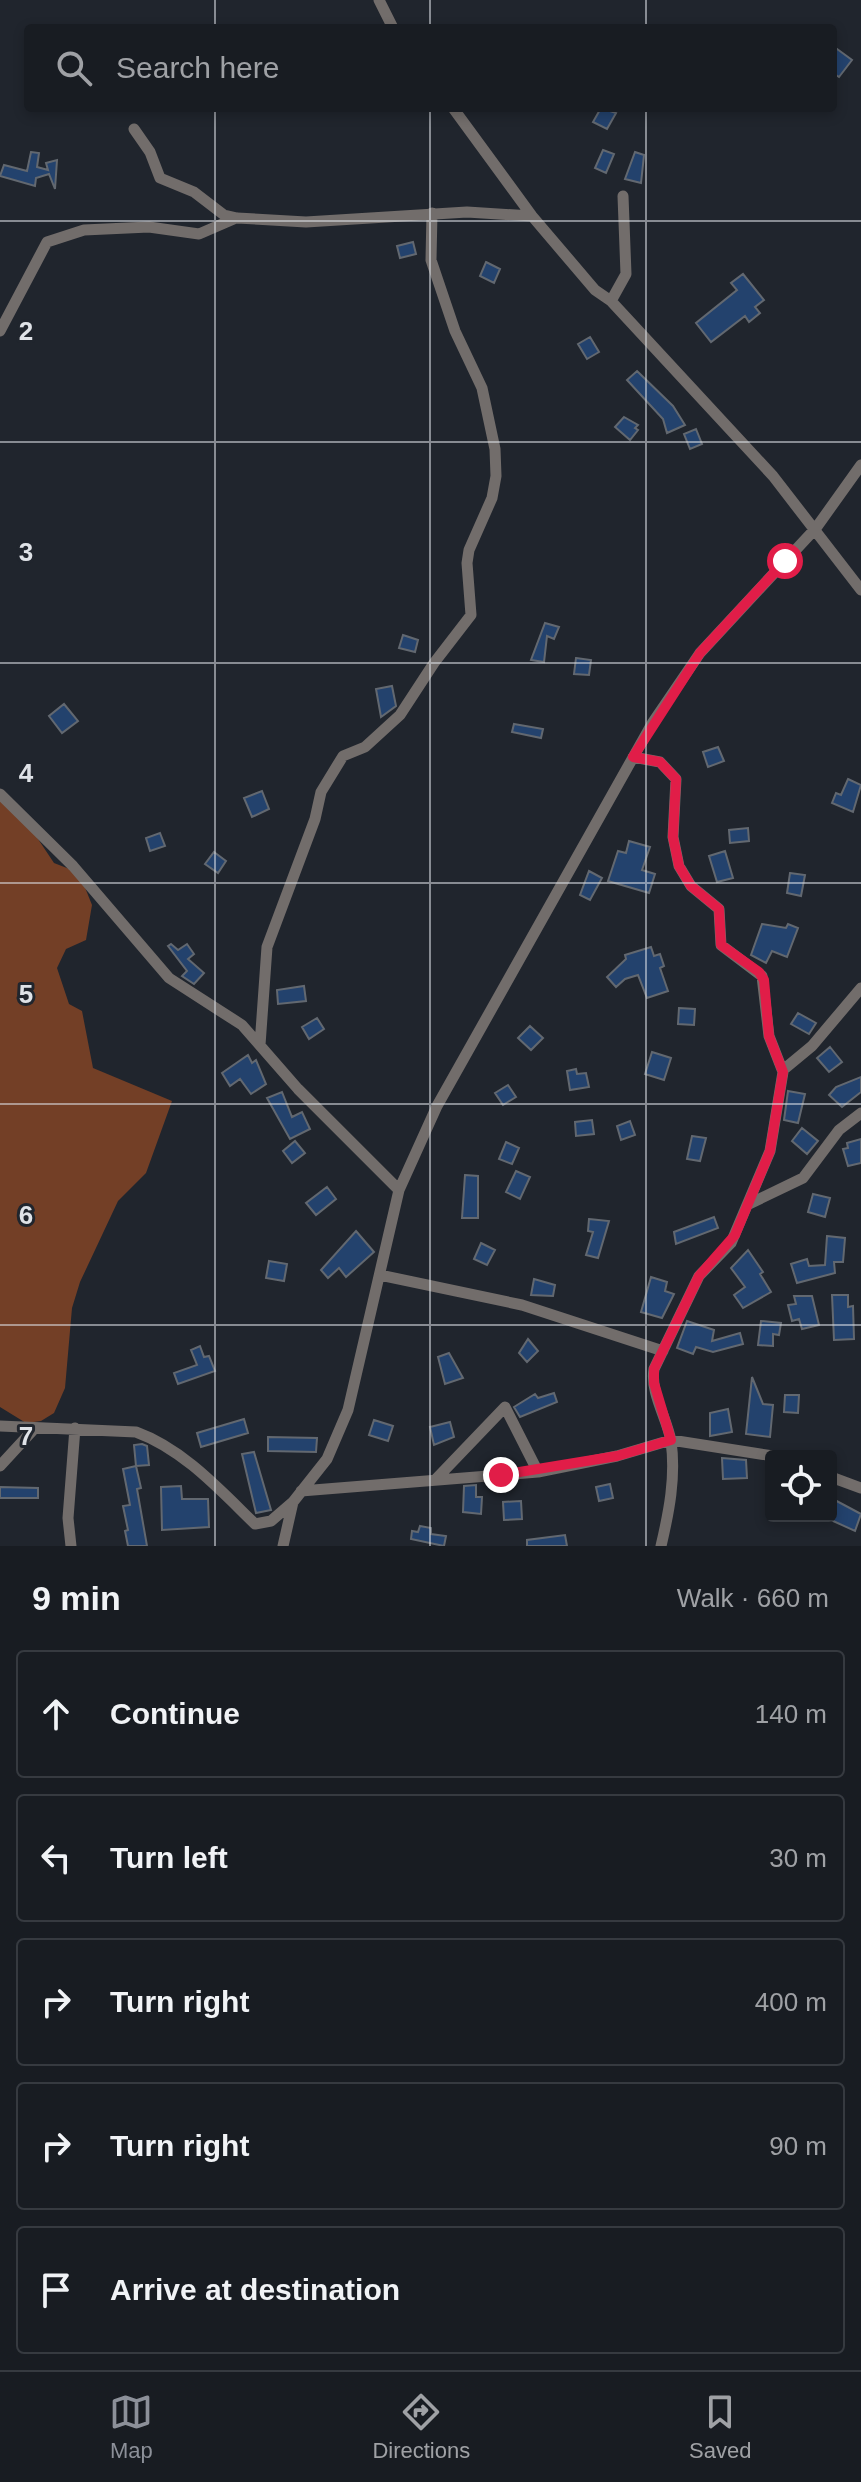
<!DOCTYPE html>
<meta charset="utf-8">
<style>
body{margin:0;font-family:Arial,sans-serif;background:#21252a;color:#f1f3f6}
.controls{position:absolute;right:24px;bottom:24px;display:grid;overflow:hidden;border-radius:8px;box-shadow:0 4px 12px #0003}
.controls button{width:72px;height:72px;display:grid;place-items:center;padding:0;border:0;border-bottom:2px solid #363a40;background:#181c22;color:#f1f3f6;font:40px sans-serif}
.stop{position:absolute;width:24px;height:24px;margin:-18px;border:6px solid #e11d48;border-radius:50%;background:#fff}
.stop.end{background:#e11d48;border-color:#fff;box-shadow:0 2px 8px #0008}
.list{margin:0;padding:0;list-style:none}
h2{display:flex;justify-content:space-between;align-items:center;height:104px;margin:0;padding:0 32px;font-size:34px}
h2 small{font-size:26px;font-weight:400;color:#9fa1a5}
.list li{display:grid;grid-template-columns:52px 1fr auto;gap:24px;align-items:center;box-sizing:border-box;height:128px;margin:0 16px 16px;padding:0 16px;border:2px solid #363a40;border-radius:8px}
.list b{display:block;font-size:30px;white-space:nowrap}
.list em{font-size:26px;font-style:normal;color:#9fa1a5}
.icon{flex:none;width:44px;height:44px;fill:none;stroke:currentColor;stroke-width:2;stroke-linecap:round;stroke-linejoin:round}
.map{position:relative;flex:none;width:861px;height:1546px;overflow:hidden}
.search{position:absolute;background:#181c22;box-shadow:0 4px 12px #0003;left:24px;right:24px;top:24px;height:88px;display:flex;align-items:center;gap:20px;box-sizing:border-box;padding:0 28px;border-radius:8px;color:#9fa1a5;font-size:30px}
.sheet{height:824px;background:#181c22}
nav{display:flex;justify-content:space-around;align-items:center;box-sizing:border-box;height:112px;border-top:2px solid #363a40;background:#181c22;font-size:22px;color:#9fa1a5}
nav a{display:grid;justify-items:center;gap:4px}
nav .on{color:#8c9099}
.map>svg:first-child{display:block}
.forest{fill:#733f26}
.building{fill:#23426d;stroke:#626870;stroke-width:2}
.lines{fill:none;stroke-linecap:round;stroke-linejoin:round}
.minor{stroke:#726d6b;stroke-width:11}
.route{stroke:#e11d48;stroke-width:10}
.grid{fill:none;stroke:#dfe2e7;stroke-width:2;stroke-opacity:0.55}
.grid-label{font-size:26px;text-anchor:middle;font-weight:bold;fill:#dfe2e7;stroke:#20252d;stroke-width:6;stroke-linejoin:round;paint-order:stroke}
</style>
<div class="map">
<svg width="861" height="1546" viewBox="0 0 861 1546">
<rect width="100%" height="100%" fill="#20252d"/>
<path class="forest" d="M0,798L32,830L54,863L72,870L84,885L92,905L86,940L66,949L57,968L69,1004L82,1011L93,1068L172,1101L146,1173L118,1201L80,1282L72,1308L65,1388L54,1413L41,1421L26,1423L0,1407Z"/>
<path class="building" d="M833,46L852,60L839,77L833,73Z
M601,108L616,113L607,129L593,122Z
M603,150L614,154L606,173L595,168Z
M31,152L39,153L37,167L48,170L46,163L57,160L55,189L49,174L36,178L35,186L0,176L4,165L27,171Z
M635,152L644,155L641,183L625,179Z
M413,242L416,254L400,258L397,246Z
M486,262L500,269L494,283L480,276Z
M743,274L764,300L755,307L760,313L749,322L745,316L711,342L696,323L737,290L731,283Z
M590,337L599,352L587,359L578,344Z
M637,371L673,406L685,425L667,433L663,419L627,380Z
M624,417L638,425L635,428L638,430L630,440L615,427Z
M696,429L702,444L690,449L684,434Z
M545,623L559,627L554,639L547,636L544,662L531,660Z
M403,635L418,640L415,652L399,648Z
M576,658L591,660L589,675L574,674Z
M392,686L396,706L381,717L376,689Z
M64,704L78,721L62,733L49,716Z
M514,724L543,729L541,738L512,732Z
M718,747L724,761L708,767L703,752Z
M848,779L861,785L853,812L832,803L836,793L841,795Z
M262,791L269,809L252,817L244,798Z
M748,828L749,841L730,843L729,830Z
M160,833L165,846L150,851L146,838Z
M629,841L650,847L642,870L655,874L649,893L608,881L618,851L626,853Z
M725,851L733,878L717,882L709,856Z
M214,852L226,861L218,873L205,864Z
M589,871L602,878L590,900L580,895Z
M790,873L805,875L801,896L787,893Z
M762,924L786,928L788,924L798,928L787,957L772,951L766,963L751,955Z
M171,944L178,950L187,944L194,954L188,959L204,973L194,984L182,976L187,971L168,946Z
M651,947L654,956L660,954L664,966L660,968L668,991L647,998L638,975L625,979L616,987L607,977L626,959L625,955Z
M304,986L306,1001L278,1004L277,990Z
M679,1008L695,1009L694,1025L678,1024Z
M798,1013L816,1023L809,1034L791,1024Z
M317,1018L324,1029L309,1039L302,1027Z
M530,1026L543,1038L531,1050L518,1038Z
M830,1047L842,1062L829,1072L817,1058Z
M652,1052L671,1058L664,1080L645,1074Z
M248,1055L252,1063L256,1060L266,1084L251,1094L240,1079L230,1086L222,1073Z
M576,1069L577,1074L586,1073L589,1087L570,1090L567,1071Z
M861,1077V1092L842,1107L829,1095L836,1087Z
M508,1085L516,1097L503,1105L495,1093Z
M788,1091L805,1094L798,1123L784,1120Z
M282,1092L292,1117L302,1112L310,1129L290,1139L267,1098Z
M592,1120L594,1134L576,1136L575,1122Z
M630,1121L635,1135L621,1140L617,1126Z
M802,1128L818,1141L807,1154L792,1141Z
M692,1136L706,1138L700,1161L687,1159Z
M861,1139V1163L848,1166L843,1149L848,1148L847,1143Z
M295,1141L305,1153L292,1163L283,1151Z
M506,1142L519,1148L512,1164L499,1159Z
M516,1171L530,1177L520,1199L506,1192Z
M465,1175L478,1176V1218H462Z
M327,1187L336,1199L316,1215L306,1203Z
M813,1194L830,1198L825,1217L808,1212Z
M714,1217L718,1228L676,1244L674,1232Z
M589,1219L609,1221L598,1258L586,1255L593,1232L588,1231Z
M356,1231L374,1252L346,1277L339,1268L328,1278L321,1270Z
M827,1236L845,1238L843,1262H834L835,1273L797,1283L791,1264L807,1259L809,1266L825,1265Z
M481,1243L495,1250L487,1265L474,1259Z
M748,1250L763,1272L760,1274L771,1292L743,1308L734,1295L745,1287L731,1268Z
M269,1261L287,1264L284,1281L266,1278Z
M651,1277L667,1282L665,1291L674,1294L662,1318L641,1312Z
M534,1279L555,1285L553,1296L531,1295Z
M832,1295H848V1307L853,1306L854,1339L834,1340Z
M794,1296H812L819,1325L802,1329L799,1319L792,1321L788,1305L796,1304Z
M687,1321L714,1330L712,1341L740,1333L743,1344L713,1352L696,1347L693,1354L677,1348Z
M761,1321L781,1323L779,1335L773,1334V1346L758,1345Z
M528,1339L538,1351L527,1362L519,1353Z
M200,1346L204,1357L209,1356L215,1371L178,1384L174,1373L197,1365L191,1350Z
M449,1353L463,1378L445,1384L438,1357Z
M752,1377L763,1404L773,1405L770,1437L746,1434Z
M554,1393L557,1402L520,1417L514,1407L535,1394L538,1398Z
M785,1395H799L798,1413L784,1412Z
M728,1409L732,1432L710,1436V1413Z
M244,1419L248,1433L201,1447L197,1433Z
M374,1420L393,1426L388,1441L369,1435Z
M450,1422L454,1437L434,1445L430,1427Z
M268,1437L317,1438L316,1452L268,1451Z
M142,1444L147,1446L149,1465L136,1466L134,1445Z
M254,1452L271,1510L256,1513L242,1454Z
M722,1458L746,1460L747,1478L723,1479Z
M136,1466L141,1488L137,1489L147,1546H128L125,1531L128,1530L123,1506L130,1505L123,1469Z
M610,1484L613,1498L599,1501L596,1487Z
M476,1485V1497H482L481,1514L463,1512L464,1486Z
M181,1486L182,1499H208L209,1527L162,1530L161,1487Z
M0,1487L38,1488V1498H0Z
M831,1498L861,1514L855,1531L831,1520Z
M521,1501L522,1519L504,1520L503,1502Z
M420,1526L431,1528V1534L446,1536L444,1546L411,1539L412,1531L418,1532Z
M565,1535L567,1546H527V1540Z"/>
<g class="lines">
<path class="minor" d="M379,0L393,28
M453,108L532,216L595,290L611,301
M134,129L150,152L160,178L194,192L224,215L237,218L306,222L467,212L532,216
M623,196L626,274L611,301L773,476L861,590
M0,331L47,242L84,230L149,227L199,234L236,218
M633,757L660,762L676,779L673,837L679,866L691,886L719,909L721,945L762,976L769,1036L783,1072L770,1151L731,1243L699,1276L654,1369C650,1393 667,1418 671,1441C676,1477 669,1512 661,1546
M0,794L73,866L169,978L242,1025L298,1089L399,1190
M260,1045L267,947L315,819L321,792L343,756L365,747L400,715L434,663L471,615L467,563L469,550L492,498L496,476L495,449L482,388L455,331L431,260L432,213
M783,1070L812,1046L861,988
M749,1204L803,1178L839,1130L861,1113
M380,1275L522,1305L663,1351
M0,1426L136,1432C183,1449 220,1490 255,1524L271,1521L293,1502
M0,1466L34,1429
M831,1477L861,1488
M436,1479L505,1407L538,1472
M301,1491L538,1472L617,1456L671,1440L773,1456
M71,1546L68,1518L75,1428
M283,1546L293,1502L327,1459L348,1410L399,1190L437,1106L653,722L700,653L816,528L861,465"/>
</g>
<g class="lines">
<path class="route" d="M501,1475L617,1456L671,1440L654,1383V1369L699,1276L735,1235L770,1151L783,1072L769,1036L764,980L759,972L721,945L719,909L691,886L679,866L673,837L676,779L660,762L633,757L700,653L785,561"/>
</g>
<path class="grid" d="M215,0V28M430,0V28M646,0V28M215,108V1546M430,108V1546M646,108V1546M0,221H861M0,442H861M0,663H861M0,883H861M0,1104H861M0,1325H861"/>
<g class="grid-label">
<text x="26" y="340">2</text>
<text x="26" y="561">3</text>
<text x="26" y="782">4</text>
<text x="26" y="1003">5</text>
<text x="26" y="1224">6</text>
<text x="26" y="1445">7</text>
</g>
</svg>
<div class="controls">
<button><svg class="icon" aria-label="locate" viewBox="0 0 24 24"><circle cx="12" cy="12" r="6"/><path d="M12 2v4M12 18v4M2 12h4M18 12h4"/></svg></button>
</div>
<div class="stop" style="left:785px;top:561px"></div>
<div class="stop end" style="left:501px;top:1475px"></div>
<div class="search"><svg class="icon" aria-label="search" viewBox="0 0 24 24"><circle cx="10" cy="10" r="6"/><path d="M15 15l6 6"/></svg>Search here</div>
</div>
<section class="sheet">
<h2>9 min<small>Walk · 660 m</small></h2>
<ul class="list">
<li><svg class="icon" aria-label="ahead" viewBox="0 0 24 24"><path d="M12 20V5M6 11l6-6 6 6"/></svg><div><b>Continue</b></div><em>140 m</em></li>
<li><svg class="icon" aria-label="left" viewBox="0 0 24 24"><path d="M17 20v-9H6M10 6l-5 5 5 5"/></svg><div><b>Turn left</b></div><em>30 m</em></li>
<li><svg class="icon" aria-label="right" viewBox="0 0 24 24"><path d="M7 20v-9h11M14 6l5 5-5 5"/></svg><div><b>Turn right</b></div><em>400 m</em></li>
<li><svg class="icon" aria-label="right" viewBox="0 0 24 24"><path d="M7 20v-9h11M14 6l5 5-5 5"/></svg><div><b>Turn right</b></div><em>90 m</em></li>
<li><svg class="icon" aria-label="arrive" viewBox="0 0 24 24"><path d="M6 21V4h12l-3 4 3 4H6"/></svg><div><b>Arrive at destination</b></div></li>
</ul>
</section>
<nav>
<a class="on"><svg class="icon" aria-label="map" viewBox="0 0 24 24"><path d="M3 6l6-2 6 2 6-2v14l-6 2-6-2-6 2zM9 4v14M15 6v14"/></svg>Map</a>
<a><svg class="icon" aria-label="directions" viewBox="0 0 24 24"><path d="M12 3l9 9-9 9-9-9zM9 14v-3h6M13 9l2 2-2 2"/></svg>Directions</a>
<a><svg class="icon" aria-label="saved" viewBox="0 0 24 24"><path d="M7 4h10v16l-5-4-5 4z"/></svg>Saved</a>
</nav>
